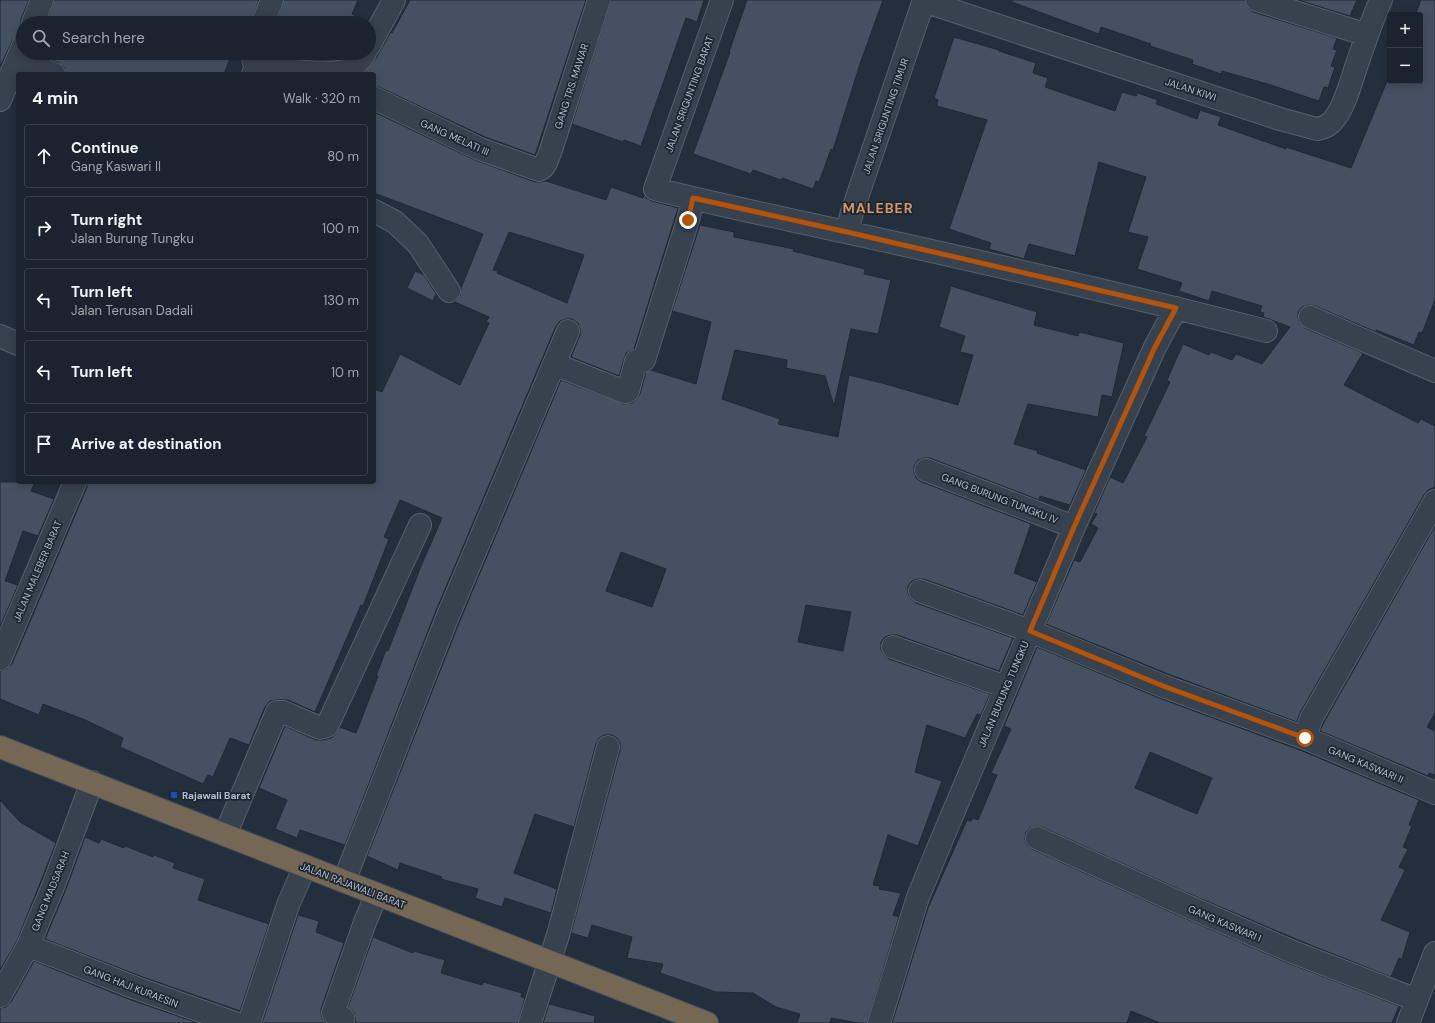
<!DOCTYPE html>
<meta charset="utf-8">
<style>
body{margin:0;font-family:"DM Sans",sans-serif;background:#282f3a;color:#f1f3f6}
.controls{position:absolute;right:12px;top:12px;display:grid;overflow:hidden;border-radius:4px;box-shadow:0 2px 10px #0003}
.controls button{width:36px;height:36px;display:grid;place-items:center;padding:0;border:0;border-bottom:1px solid #39404a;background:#1b232e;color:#f1f3f6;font:20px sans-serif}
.stop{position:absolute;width:12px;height:12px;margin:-9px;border:3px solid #b45309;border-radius:50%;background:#fff}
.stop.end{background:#b45309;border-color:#fff;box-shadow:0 1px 4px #0008}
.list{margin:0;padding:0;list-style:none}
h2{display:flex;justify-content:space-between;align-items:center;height:52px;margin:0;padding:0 16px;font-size:17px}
h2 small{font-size:13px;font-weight:400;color:#a0a4aa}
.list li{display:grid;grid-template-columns:26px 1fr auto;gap:12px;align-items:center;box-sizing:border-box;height:64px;margin:0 8px 8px;padding:0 8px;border:1px solid #39404a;border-radius:4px}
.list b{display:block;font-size:15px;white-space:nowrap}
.list p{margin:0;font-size:13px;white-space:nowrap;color:#a0a4aa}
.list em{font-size:13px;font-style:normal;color:#a0a4aa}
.icon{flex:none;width:22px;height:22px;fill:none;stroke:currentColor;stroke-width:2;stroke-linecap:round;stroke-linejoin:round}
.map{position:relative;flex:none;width:1435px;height:1023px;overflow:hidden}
.search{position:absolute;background:#1b232e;box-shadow:0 2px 10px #0003;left:16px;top:16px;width:360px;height:44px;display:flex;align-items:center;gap:10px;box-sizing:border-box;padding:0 14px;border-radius:22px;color:#a0a4aa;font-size:15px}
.panel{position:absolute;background:#1b232e;box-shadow:0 2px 10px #0003;left:16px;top:72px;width:360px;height:412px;border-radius:4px}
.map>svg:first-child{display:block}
.building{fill:#455162;stroke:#1f2835;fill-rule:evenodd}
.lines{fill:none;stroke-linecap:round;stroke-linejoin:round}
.minor-casing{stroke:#565f6c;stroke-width:24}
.highway-casing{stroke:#434c59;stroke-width:24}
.minor{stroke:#38414e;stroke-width:22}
.highway{stroke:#746855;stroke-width:22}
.route{stroke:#b45309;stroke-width:5}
.transit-dot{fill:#1a4fb4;stroke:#1d2633;stroke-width:1.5}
.labels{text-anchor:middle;stroke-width:3.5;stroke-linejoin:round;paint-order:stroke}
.street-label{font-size:10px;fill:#b4bcc9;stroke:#1d2633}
.poi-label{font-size:10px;font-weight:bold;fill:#b4bcc9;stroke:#1d2633;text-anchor:start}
.district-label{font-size:14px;font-weight:bold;letter-spacing:1px;fill:#d59563;stroke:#1d2633}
</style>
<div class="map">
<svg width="1435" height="1023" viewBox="0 0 1435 1023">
<rect width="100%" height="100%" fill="#242f3e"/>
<path class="building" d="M0,0H29L21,19V24L23,34L16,36L12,41L1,65L0,64Z
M54,0H259L251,23H46Z
M284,0H358L352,14L368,21L367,23H276Z
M410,0H586L535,155L485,137L379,87L374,86V74H363L375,60L391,32L392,33Z
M611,0H704L697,22L686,18L641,146L624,140L623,142L572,124Z
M747,0H883L860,64L833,150L831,149L819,182L816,181L813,189L782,178L781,180L753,170L751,174L693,154L730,52H729Z
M1012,0H1245L1248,8L1253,12L1337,38L1333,49L1337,50L1331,66L1335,67L1328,88L1324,87L1319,101L1271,85L1222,71L1221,74L1192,64L1193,60L1150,46L1151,44L1101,27L1099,34L1012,2Z
M1298,0H1357L1350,16Z
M1421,0H1435V300L1422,333L1419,332L1414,345L1376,330V332L1315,306L1309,305L1302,307L1298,312V318L1300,324L1305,328L1363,353L1344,385L1418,423L1421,419L1435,426V487L1428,490L1424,495L1300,713L1297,722L1168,674L1046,624L1074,560L1080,562L1098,528L1091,524L1097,514L1094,513L1110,477L1123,483L1147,437L1144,436L1170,382L1167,380L1183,344L1209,355L1211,352L1232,360L1236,354L1262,364L1290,327L1263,317L1264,313L1260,312L1262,306L1212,291L1209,301L1179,291L1182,283L1137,269L1148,237L1128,232L1146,177L1099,162L1075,256L1029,244L1024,259L989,249L991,243L949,229L987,120L937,106L938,100L934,98L954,37L999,50V51L1036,63L1033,73L1048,78L1045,87L1115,111L1122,92L1136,96L1138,93L1158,100L1156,104L1197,119L1200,110L1221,117L1218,125L1286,149V147L1351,168L1390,74V81H1420V15H1415Z
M36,53H240L241,60L231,56L224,74H66L64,67L59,63Z
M268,53H349L342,58L324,60H311L305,57L304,59L277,57Z
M374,112L475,160L535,182H540L546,181L606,200L611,187L643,198L644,194L646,198L652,201L678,208L634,349L626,353L619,376L571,357L580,335V329L578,323L572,319H566L560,321L556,326L435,613L345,845L300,830L297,838L275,829L287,800L259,788L285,726L316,740H323L331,738L335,735L340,727L356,733L378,676H376L386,650L388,651L421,566L442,518L400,500L384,537L389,539L363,606L361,605L315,712L288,700H277L270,701L265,707L249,745L230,738L213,777L208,775L203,784L120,747L123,738L83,719L43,704L39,715L0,699V671L7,669L12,664L87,487V482H374V389L382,392L400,354L460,385L489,323L486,322L489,317L455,302L460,296L461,288L483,234L374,193ZM509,232L584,255L567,303L497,273L498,271L493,270Z
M700,225L734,232V237L794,249L793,251L865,269L864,274L891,280L878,334L851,329L834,406L825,376L786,368L787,360L735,350L722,399L780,419L778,424L838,437L849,375L882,383L958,405L973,355L960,352L965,336L939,327L951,286L1037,312L1034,325L1078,336L1079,332L1124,343L1112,397L1102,395L1098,417L1028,404L1014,444L1038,451L1037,453L1086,470L1070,505L1040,496L1039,500L930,458H924L918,460L914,466V472L916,478L922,482L1031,524L1014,573L1037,582L1023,615L924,579H917L912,581L908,586V594L911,599L916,603L1013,638L999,671L897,635H890L885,637L881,642V650L884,655L889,659L990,694L981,715L977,714L965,738L927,725L915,772L942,781L918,846L888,835L873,885L880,886L879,889L901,893L893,915L899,917L867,1023H858L831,1018L830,1023H797L800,1014L776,1007L753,993L716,992L660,973L663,964L627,958L632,937L592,925L588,938L571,933L620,750V743L617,738L612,735H604L599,738L596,744L574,827L535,814L514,873L557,889L551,913L505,898L502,907L475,898L478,889L441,879L442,877L400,863L398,870L367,856L459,623L561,380L624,404L632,403L637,399L640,394L646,372L651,370L696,384L711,322L672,311ZM621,552L666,569L652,607L606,591ZM806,605L851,612L843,651L798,642Z
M415,271L424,275L436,294L433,301L407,288Z
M0,482H35L31,491L54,499L38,536L23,531L5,581L18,585L0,627Z
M1435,526V713L1427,727L1435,731V775L1429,773L1428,776L1320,731L1323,724Z
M1037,647L1159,698L1300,750L1419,800L1409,825L1412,826L1403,847L1408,849L1399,867L1405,870L1381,920L1410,932L1402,959L1399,958L1391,977L1298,940L1183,891L1042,827L1036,826L1030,828L1026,832L1025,839L1027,845L1032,849L1173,913L1288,963L1399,1006L1392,1023H1160L1131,1011L1127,1023H892L928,908L967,820L971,821L973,818L978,820L997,775L991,773L1011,729L1004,726ZM1150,752L1212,778L1197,814L1135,788Z
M0,800L20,822L56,843L17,941L0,970Z
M85,837L99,843L101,839L124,848L125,846L153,857L154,855L175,863L173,868L205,879L198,900L269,924L240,1011L140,976L45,939L66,889Z
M298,915L319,921L316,932L344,943L321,1009V1015L323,1020L326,1023H262Z
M373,937L413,953L414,951L445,960L441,973L482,985L483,982L522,993L521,997L525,998L518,1023H356L354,1012L348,1007Z
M34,961L131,1000L198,1023H0V1008L6,1007L11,1002Z
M549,1004L595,1016L594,1023H543Z"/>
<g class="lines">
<g class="minor-casing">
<path id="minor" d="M722,0L655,189C718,205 782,218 846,232C987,263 1127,295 1266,331
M1257,0L1367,35
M924,1L1280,119L1317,129C1324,128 1331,124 1335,118C1345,105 1351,82 1356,67C1364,44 1371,22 1381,0
M33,23L42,0
M263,23L272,0
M369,46L394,0
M252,53L256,72
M18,59L54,74
M253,74C262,68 273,69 283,70C300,71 331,76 347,70C354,67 361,59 365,53
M374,98L480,149L539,170C546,167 547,159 550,153L599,0
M0,100L23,46
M374,211L395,222L418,244L449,291
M847,232L852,212L924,0
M1310,317L1435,371
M0,336L18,344
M554,364L622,391L626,392L628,391L636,361H643L644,360L688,220L693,199
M926,470L1074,527
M920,591L1030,631L1163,686L1305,738L1435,793
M893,647L1006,687
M0,659L75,482
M1305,738L1311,719L1435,501
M225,835L277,712H283L320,728L327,726L420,525
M1037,838L1178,902L1293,952L1417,1000
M344,881L447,618L568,331
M28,946L55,956L136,988L235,1023
M0,996L28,946L54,884L92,782
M249,1023L288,905L305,866
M343,1023V1018L333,1013L365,922L377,894
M530,1023L558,935L608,747
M879,1023L918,897L942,839L1074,527L1155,347L1176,308
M1408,1023L1435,953"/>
</g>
<g class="highway-casing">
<path id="highway" d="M0,747L707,1023"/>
</g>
<use href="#minor" class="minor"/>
<use href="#highway" class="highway"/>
</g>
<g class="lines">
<path class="route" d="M688,220L693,198L847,232L1176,308L1155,347L1074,527L1030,631L1163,686L1305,738"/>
</g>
<rect class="transit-dot" x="170" y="791" width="8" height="8" rx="2"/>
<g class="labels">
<g class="street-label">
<text transform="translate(571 86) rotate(-72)" y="4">GANG TRS. MAWAR</text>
<text transform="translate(1191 89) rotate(18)" y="4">JALAN KIWI</text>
<text transform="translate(689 94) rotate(-70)" y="4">JALAN SRIGUNTING BARAT</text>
<text transform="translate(885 116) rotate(-71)" y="4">JALAN SRIGUNTING TIMUR</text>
<text transform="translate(455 137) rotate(24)" y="4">GANG MELATI III</text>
<text transform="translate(1000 498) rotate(21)" y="4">GANG BURUNG TUNGKU IV</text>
<text transform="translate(37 571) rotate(-67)" y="4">JALAN MALEBER BARAT</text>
<text transform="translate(1003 694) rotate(-67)" y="4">JALAN BURUNG TUNGKU</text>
<text transform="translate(1366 764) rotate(23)" y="4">GANG KASWARI II</text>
<text transform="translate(353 885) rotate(21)" y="4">JALAN RAJAWALI BARAT</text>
<text transform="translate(50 891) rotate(-68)" y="4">GANG MADSARAH</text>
<text transform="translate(1225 923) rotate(23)" y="4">GANG KASWARI I</text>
<text transform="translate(131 986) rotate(21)" y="4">GANG HAJI KURAESIN</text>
</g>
<g class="poi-label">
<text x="182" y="799">Rajawali Barat</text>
</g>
<g class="district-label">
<text x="878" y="213">MALEBER</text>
</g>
</g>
</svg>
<div class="controls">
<button>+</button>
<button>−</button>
</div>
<div class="stop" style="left:1305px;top:738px"></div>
<div class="stop end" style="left:688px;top:220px"></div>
<div class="search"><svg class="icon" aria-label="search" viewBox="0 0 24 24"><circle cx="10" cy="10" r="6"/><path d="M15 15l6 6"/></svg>Search here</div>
<section class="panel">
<h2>4 min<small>Walk · 320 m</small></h2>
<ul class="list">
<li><svg class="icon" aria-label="ahead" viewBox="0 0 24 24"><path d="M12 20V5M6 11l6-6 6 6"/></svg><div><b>Continue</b><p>Gang Kaswari II</p></div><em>80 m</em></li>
<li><svg class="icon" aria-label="right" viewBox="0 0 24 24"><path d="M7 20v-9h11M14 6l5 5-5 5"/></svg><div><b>Turn right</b><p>Jalan Burung Tungku</p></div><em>100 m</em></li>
<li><svg class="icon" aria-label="left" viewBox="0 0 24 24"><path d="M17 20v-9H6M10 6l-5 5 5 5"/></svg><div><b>Turn left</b><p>Jalan Terusan Dadali</p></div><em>130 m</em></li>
<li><svg class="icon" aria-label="left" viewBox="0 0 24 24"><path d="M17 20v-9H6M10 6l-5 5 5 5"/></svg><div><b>Turn left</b></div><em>10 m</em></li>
<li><svg class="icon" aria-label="arrive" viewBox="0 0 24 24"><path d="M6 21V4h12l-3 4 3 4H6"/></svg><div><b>Arrive at destination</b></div></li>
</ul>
</section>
</div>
